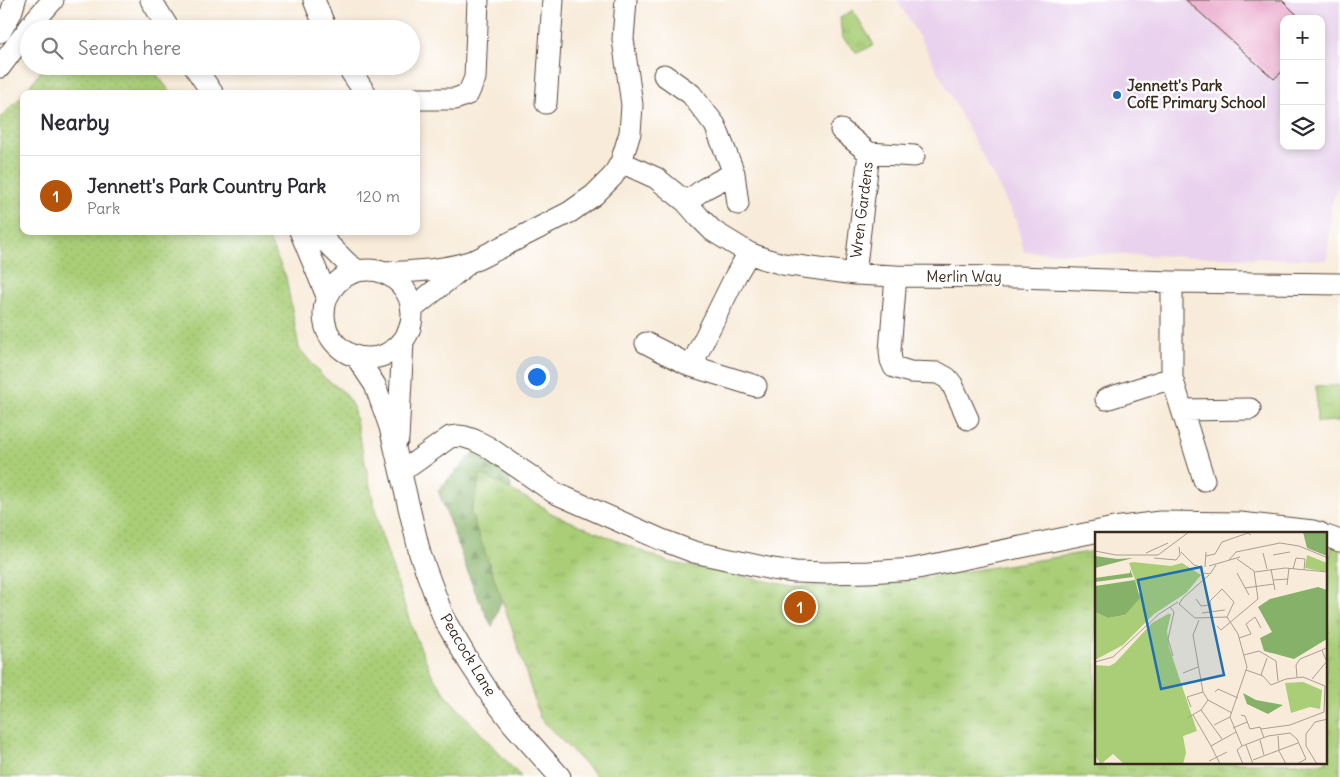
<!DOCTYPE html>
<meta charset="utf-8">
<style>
body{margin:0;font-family:Delius,sans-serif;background:#f7f7f7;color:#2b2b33}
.controls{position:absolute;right:15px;top:15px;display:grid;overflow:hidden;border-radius:10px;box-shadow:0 2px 8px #0003}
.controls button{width:45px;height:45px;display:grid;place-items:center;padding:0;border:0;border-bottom:1px solid #e1e1e2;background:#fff;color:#2b2b33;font:25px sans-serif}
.you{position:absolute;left:536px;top:376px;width:18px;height:18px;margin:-12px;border:4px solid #fff;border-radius:50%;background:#1a73e8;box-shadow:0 0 0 8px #1a73e833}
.badge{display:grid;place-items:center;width:32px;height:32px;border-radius:50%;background:#b45309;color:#fff;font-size:16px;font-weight:700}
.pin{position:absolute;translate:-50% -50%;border:2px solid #fff;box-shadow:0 1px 5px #0006}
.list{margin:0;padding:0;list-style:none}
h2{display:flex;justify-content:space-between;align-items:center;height:65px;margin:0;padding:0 20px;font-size:21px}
h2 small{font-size:16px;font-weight:400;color:#7c7c81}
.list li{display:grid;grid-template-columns:32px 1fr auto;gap:15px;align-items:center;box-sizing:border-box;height:80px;padding:0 20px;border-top:1px solid #e1e1e2}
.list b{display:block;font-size:19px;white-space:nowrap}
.list p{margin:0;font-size:16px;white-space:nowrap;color:#7c7c81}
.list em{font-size:16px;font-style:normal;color:#7c7c81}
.icon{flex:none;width:28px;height:28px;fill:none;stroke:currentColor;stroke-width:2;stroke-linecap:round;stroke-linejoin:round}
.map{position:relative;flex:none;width:1340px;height:777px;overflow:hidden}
.search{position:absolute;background:#fff;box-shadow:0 2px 8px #0003;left:20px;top:20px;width:400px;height:55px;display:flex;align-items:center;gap:12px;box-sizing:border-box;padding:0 18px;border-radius:28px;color:#7c7c81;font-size:19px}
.panel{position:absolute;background:#fff;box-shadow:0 2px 8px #0003;left:20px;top:90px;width:400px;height:145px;border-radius:10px}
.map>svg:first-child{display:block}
.built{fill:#e9d2ed;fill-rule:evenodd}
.grass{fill:url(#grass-dots);stroke:#727c4a}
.forest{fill:url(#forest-firs);stroke:#606e43}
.park{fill:url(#park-tufts);stroke:#727c4a}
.building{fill:#e9a5ca}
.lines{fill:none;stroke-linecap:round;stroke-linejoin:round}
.minor-casing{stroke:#57473a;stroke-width:23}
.minor{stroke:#fff;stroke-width:21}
.poi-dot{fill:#1f6fb2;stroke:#fff;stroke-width:2}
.labels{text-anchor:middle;stroke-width:4.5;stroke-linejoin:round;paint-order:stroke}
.poi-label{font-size:15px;font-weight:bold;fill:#3b2a1e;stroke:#fff;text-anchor:start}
.street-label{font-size:15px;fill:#3b2a1e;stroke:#fff}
.inset-road{fill:none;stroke:#ac9e8e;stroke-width:1}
.view{fill:#1f6fb2;fill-opacity:0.15;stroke:#1f6fb2;stroke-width:2.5}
.inset-edge{fill:none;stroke:#3b2a1e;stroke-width:2.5}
</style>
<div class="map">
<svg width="1340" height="777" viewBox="0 0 1340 777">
<defs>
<pattern id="grass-dots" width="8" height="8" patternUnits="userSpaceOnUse" patternTransform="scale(1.25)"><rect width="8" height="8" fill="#a9ce77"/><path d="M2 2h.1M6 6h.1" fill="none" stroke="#92b166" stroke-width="1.8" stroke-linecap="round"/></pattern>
<pattern id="forest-firs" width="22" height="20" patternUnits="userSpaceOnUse" patternTransform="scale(1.25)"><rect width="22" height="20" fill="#86b168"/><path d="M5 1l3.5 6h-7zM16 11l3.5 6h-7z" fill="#6f9055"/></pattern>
<pattern id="park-tufts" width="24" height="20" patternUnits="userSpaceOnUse" patternTransform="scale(1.25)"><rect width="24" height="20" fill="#a9ce77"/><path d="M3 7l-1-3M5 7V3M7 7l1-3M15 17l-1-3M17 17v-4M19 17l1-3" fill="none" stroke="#92b166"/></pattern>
</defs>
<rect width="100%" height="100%" fill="#fff"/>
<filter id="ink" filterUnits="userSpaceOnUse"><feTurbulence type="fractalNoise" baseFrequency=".02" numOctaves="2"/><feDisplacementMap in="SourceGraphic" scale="10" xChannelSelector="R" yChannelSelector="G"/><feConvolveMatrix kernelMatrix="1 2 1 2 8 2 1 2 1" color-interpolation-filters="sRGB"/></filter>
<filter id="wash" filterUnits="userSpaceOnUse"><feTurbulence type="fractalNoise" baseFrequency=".0096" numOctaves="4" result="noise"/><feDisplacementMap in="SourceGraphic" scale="20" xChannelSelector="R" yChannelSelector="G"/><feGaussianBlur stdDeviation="1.12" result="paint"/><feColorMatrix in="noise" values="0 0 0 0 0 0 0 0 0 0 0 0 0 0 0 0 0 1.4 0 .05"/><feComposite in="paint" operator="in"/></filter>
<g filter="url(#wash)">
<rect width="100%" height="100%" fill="#f8ebd9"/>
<path class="built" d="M897,0H1340V180L1332,203L1327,260L1024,252L1016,220L923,43ZM1284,19H1321V146H1284Z"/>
<path class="grass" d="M96,19L116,29H73L89,20Z
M45,66H150L172,94H24V231H264L269,240L286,277L299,348L322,376L345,393L353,407L379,527L412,628L433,677L451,701L521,777H0V118L22,96Z"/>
<path class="forest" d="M476,450L509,477L519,532L512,570L492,627L473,587L438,490Z"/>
<path class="park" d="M853,10L874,45L857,53L842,37L840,18Z
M1338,385L1340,421L1317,422L1316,386Z
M481,474L545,508L548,512L668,562L792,586H872L1096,551V763H1326V555H1331L1332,530L1340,529V777H597L540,718L512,628L471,513Z"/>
<g id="blocks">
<path class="building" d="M1186,0H1282L1301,19H1284V70L1274,79Z"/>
</g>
</g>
<g filter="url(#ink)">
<use href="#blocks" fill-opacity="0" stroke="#57473a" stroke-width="1"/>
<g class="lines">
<g class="minor-casing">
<path id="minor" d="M151,0L169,29
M314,0L326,29
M0,32L11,13L15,0
M194,66L213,94
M347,66L366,94
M0,67L36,19L53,0
M664,75L691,94L715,125L734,173L738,204
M416,99H455L468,94L475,78L478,0
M546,103L553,0
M841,130L869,153L855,274
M869,153L914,156
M621,162L656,178L686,202L699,217L713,231L749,253L765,259L783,264L855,274L896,276L1017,277L1172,282L1340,284
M686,202L704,189L734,173
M300,231L327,296
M315,231L347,263L358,271
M324 314a44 44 0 1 1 88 0a44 44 0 1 1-88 0Z
M385,273C416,271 449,270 478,259L570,212L594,195L613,176L621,162L630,133L632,105L623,39L626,0
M896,276L890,351L891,360L894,367L910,372L938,373L947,378L952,384L968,419
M1172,282V378L1204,480
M412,309L465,266
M646,343L691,366L756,386
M357,358L375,385L390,427L420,554L444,619L469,662L490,694L513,724L560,777
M691,366L736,275L749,253
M1106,399L1172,378
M1182,410L1250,409
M398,439L403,341
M400,468L411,465L450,437L458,436L465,437L474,440L488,447L555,493L662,540L694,552L772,569L795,572L826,573L869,572L913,569L1114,528L1160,522L1240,523L1313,531L1320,533
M1326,536L1340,541"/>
</g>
<use href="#minor" class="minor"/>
</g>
</g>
<circle class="poi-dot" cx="1117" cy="95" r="5"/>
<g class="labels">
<g class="poi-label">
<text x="1127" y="91">Jennett's Park<tspan x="1127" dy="17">CofE Primary School</tspan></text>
</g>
<g class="street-label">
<text transform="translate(862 210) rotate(-83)" y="5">Wren Gardens</text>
<text x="964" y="282">Merlin Way</text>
<text transform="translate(468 655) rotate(59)" y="5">Peacock Lane</text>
</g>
</g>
<g transform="translate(1095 532)">
<rect width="232" height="232" fill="#f8ebd9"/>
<path d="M38,30L76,34L87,31L106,43L91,61L59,82L28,113L0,128V80L13,86L30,83L45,61L34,31ZM208,150L227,158L225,177L215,175L196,181L190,151Z" fill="#a9ce77"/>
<path d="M208,0H232V24L212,16ZM0,24L22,27L38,26L0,36ZM35,37L38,45L0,50V46L35,41ZM40,48L45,66L30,83L13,86L0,80V54ZM223,55L232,58V107L199,127L169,119L165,106L177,100L163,75L175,67ZM148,161L161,168L188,173L173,182L152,172Z" fill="#86b168"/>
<path d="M212,23L232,31L231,40L210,36ZM73,82H76L72,99L74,115L102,199L88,204L91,221L88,232H29L18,222L6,232L0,224V133L14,134L20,131L57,91Z" fill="#a9ce77"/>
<path class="inset-road" d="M0,19L21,23H63L94,0M86,20L99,33L108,36M51,21L73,11M168,21L172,37M178,23L195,20M111,24L120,22L127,10L153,1L156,3M59,26L81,28L85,23L84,15M134,28L141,20L185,11L204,14L233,26M114,34L145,25M110,35L111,20M176,37L180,58M198,37L201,26L210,27L209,38M160,40L190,36L233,40M109,41L115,42L121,33M142,41L154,63M178,48L193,47M192,53L194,36M150,56L179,52M88,66L84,72L100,86L132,85L143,102L152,135L135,185M88,66L114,43M101,67L106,74L116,73M75,75L79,80L73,107L78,124M107,81L130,78M117,85L115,69L127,57L139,70L132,85M104,88L98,103L108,160L113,168L137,181M122,94L126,98L163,67L159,39L142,27M144,106L156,102L151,92L160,85L166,96M149,123L164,119L181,129L183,149M231,128L227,118L233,115M0,130L18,125L64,82L83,70M151,138L168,144L176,153L191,147L208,145L230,154L229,180L195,193M88,141L103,135M166,143L172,126M202,145L201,133L205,127L227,118M217,147L233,128M120,160L123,157L143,166M96,175L92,165L108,160M106,178L127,207M98,183L116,214M146,183L150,184L155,197L165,195L169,206M135,185L147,214L173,204L195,201M92,186L106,178L113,168M119,193L135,185M138,196L152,190M166,197L195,193M195,201L202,207L211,227L202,232M183,204L184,219L191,232M165,208L169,223M151,213L158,232M147,214L142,218L148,232M158,228L203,211M114,229L132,220M125,232L116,214L141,200M222,232L211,214V202L220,190L233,187"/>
<path class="view" d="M106,35L129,143L66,157L43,48Z"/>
<rect width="232" height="232" class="inset-edge"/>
</g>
</svg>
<div class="controls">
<button>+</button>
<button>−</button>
<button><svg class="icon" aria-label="layers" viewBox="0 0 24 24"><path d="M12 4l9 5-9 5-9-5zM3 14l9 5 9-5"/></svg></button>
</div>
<div class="you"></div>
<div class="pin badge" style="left:800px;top:607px">1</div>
<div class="search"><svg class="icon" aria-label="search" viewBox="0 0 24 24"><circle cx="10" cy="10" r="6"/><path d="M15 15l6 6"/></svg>Search here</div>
<section class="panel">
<h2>Nearby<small></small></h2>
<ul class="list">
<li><span class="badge">1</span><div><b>Jennett's Park Country Park</b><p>Park</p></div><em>120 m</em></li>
</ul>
</section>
</div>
